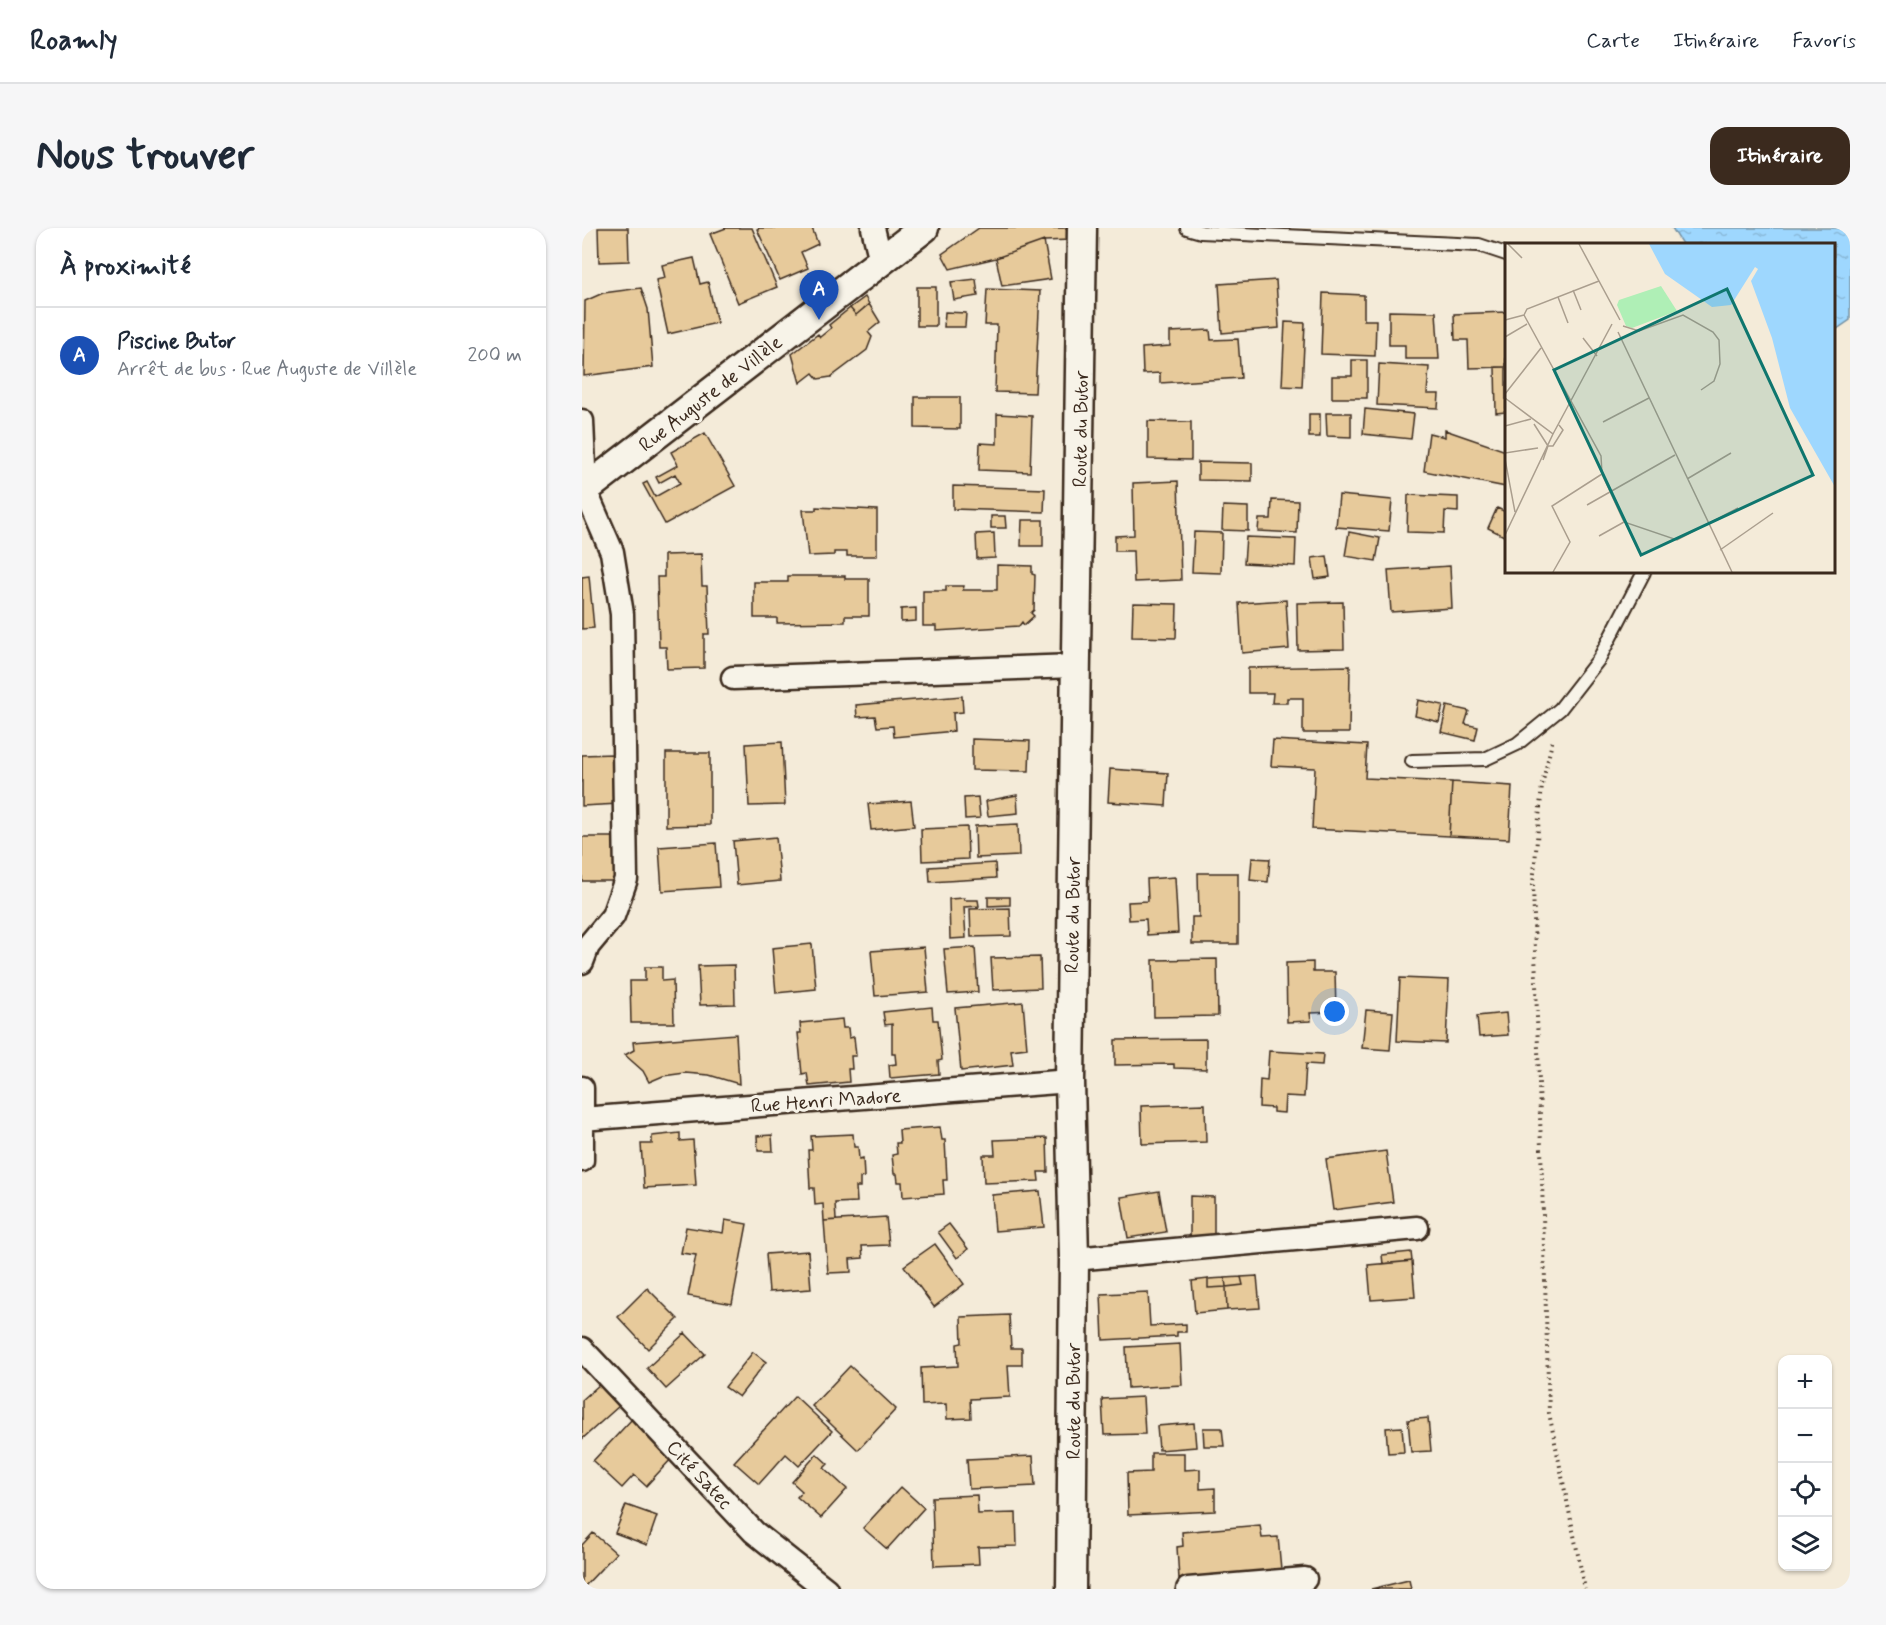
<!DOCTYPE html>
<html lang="fr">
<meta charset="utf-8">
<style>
body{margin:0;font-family:Mynerve,sans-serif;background:#f6f6f7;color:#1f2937}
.controls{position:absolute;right:18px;bottom:18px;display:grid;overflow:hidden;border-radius:12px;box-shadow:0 2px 4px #0004}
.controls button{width:54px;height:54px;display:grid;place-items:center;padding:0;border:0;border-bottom:2px solid #e0e1e3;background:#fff;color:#1f2937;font:30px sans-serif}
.you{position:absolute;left:753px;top:784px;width:21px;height:21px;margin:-15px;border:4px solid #fff;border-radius:50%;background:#1a73e8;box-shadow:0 0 0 9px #1a73e833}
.badge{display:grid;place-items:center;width:39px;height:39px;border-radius:50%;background:#3b2a1e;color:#fff;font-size:20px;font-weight:700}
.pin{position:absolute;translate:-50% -50px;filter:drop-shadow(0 2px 3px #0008)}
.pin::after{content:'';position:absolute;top:32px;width:21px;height:18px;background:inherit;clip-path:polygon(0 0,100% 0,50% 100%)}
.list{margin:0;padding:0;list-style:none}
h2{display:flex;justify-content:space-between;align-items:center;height:78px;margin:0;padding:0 24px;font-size:26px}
h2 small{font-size:20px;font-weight:400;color:#747a83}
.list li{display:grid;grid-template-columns:39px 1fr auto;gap:18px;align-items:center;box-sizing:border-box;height:96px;padding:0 24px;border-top:2px solid #e0e1e3}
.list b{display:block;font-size:22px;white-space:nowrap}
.list p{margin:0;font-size:20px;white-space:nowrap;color:#747a83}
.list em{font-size:20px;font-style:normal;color:#747a83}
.icon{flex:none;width:33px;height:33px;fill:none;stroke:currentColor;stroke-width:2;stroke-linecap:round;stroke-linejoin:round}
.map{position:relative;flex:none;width:1268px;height:1361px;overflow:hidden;border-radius:18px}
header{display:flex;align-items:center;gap:36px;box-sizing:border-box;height:84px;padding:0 30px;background:#fff;border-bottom:2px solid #e0e1e3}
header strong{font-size:28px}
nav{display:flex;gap:33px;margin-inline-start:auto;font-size:21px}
.intro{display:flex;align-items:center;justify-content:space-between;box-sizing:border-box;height:144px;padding:0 36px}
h1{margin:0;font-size:42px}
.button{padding:15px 27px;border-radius:18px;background:#3b2a1e;color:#fff;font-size:21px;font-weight:700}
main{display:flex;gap:36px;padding:0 36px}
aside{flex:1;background:#fff;border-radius:18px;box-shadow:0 2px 4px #0004}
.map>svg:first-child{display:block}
.water{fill:url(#water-ripples);stroke:#7692a4;stroke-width:1.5}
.building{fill:#e7ca9b;stroke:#3b2a1e;stroke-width:1.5}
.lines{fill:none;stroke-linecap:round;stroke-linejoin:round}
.service-casing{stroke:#3b2a1e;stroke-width:16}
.minor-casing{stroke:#3b2a1e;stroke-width:27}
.tertiary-casing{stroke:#3b2a1e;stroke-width:33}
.path{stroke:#3b2a1e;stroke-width:4;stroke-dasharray:1.5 4.5;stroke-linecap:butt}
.service{stroke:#f7f3e8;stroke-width:12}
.minor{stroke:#f7f3e8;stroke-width:22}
.tertiary{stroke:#f7f3e8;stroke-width:28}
.labels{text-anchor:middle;stroke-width:6;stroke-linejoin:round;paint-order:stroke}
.street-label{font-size:20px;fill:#3b2a1e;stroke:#f7f3e8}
.inset-road{fill:none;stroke:#aa9e8e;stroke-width:1.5}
.view{fill:#0f766e;fill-opacity:0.15;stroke:#0f766e;stroke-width:3}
.inset-edge{fill:none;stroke:#3b2a1e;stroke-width:3}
</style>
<header>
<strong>Roamly</strong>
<nav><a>Carte</a><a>Itinéraire</a><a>Favoris</a></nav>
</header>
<div class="intro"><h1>Nous trouver</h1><a class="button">Itinéraire</a></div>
<main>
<aside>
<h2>À proximité<small></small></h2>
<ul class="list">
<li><span class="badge" style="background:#1a4fb4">A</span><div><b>Piscine Butor</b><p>Arrêt de bus · Rue Auguste de Villèle</p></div><em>200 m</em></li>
</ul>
</aside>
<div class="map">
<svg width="1268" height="1361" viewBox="0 0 1268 1361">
<defs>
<pattern id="water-ripples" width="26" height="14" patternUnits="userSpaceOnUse" patternTransform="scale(1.5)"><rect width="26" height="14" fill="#9ed7fe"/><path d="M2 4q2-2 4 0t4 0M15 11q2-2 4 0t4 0" fill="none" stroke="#89b9d9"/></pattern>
</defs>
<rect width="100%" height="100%" fill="#f4ebd9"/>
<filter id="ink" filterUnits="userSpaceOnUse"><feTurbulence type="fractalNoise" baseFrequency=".0167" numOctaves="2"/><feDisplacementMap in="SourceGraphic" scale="12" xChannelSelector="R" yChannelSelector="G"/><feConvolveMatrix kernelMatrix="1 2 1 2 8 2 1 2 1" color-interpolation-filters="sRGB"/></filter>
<g filter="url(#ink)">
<path class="water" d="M1090,0H1268V92L1252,103V16H1100Z"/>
<path class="building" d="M16,0H46L47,33L17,34Z
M144,0H170L195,59L156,75L128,6Z
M177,0H230L236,16L219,24L226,40L198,52L175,1Z
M397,0H488V12L462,13L414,30L368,41L360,26Z
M462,13L469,51L420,58L414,30Z
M112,30L118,56L126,54L135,95L86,106L74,52L83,50L80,37Z
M394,51L396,68L372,72L369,54Z
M694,52L697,100L640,105L637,56Z
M335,59H354V98H335Z
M59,60L66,81L71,139L2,148L3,73L21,65Z
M405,61L458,63L453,165L413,164L415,97H403Z
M741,65L782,67V92H794L793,128L739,126Z
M283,69L287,76L274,87L268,80Z
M287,76L298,94L286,104L290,109L285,122L249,149L236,151L231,145L218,155L210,126L236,106L238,109L249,100L247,97L268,80L274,87Z
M807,83L854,84L857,131H823V117H807Z
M363,84L384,85L383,99H362Z
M924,84V139L887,140L886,112H873L872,86Z
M703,94L723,95L720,159L700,158Z
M628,102L629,112L656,111L659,150L578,155V145L561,146L560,120L588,118V104Z
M770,132H785V170H750V148H770Z
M797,136L847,139L845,166H857L856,180L795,177Z
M913,139H924V184L914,185Z
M333,169H378V201L333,200Z
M783,181L832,186L829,211L781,206Z
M744,185H769V209L745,208Z
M415,186L450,188L448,244L397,242L398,215L415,216Z
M727,186H738V209H727Z
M566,193L609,194V232L566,231Z
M863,202L924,223V259L842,243L847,205L863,209Z
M123,205L153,258L83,296L61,256L65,254L73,269L98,255L93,246L77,255L74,249L96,237L89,224Z
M616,234L670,235V253L616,252Z
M596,253L599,352L552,354L551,323H533V308L552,307L551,255Z
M371,258L463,261L462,284L371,281Z
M757,267L810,272L807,303L754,299Z
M826,267L876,269V284L863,283L862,305L825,304Z
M690,272L716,273L715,305L676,303L677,291H689Z
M641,278L666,279V303L640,302Z
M234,279L295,282V328H265V324H252V327L226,328L221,282H234Z
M915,280L924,284V309L906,300Z
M409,288H423L424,300H409Z
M440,292H461V318H439Z
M612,304L640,305L639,345L610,344Z
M767,304L798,310L794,333L763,328Z
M412,305L413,330L395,331L394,306Z
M664,309L714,311L713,338L662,335Z
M119,326L120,358H125L127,406H122V440L85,441L84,419H77L75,349H82V327Z
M745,328L748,349L733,351L730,330Z
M415,337L450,338V346L453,347L452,382L449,385L452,388L442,397L440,394L437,398L354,403V398H341V363H364V358H382L381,362H415Z
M868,338L870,380L809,384L806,342Z
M7,348L12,400L0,401V349Z
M206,348H263V351H287V388H263V394L195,395V390H172V354H206Z
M704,372L707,421L660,425L657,375Z
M761,374L762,421L716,422L715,375Z
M551,375L595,376L594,410L550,409Z
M334,380V393L319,394V381Z
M768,438L767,505H721V470H705V475H690L691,465H666V440Z
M380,468L381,484L371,485L372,503L312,509L311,498L295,499L293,488L275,489L274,477Z
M836,472L861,477L857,494L833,488Z
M865,478L887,483L883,496L896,499L893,512L859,504Z
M390,511L448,513L447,543L390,542Z
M691,512L785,517L783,550L870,554L867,608L730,601L733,540L689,538Z
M200,514L203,577L167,578L164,516Z
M84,525H128V597L84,598Z
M31,526L32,553L37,576L0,578V527Z
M528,541L586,545L584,578L526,574Z
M870,554L930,558L927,611L867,608Z
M435,567L436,585L406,588L404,573Z
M396,569L398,590L383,591L382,570Z
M329,573L332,598L289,602L286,576Z
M436,596L437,628L394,630L393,598Z
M385,599L386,631L340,633L339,601Z
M0,609H32V653H0Z
M194,609L198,653L155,657L151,613Z
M134,615L137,659L80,663L77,619Z
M670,630L688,631L686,654L668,652Z
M413,635L414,650L348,654L347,639Z
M616,645H656V716H610V689H617Z
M593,649L596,705L565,707L564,691L547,692L546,674L566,673L565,651Z
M406,669H428V677L406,678Z
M382,670V672H396L397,678L382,679L384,710L368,711L367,671Z
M428,680L429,708L389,709L388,681Z
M230,716L234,761L194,765L190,720Z
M342,719L346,764L293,768L289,723Z
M393,719L396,764L366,766L362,721Z
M458,729L459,760L411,762L409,730Z
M635,731L636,788L572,789L571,732Z
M731,734V744H753L754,784L728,785L729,793L705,794L704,735Z
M152,737L153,776L118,777L116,738Z
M63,739H80V753L91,752L92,795H49L48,753H63Z
M818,750L867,752L864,815L815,813Z
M441,774L445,820L429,822L431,837L379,843L373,780Z
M350,779L351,792H356L360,832L356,833L357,846L308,850L307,837L314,836L313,826H310V796L303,797L301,784Z
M784,782L811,784L808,822L780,820Z
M924,785L926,807L897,809L895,788Z
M260,791L261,800H266L267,810L272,809L274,828H269L270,841H266L267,854L227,858L225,845L220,846L216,805H219L218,795Z
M154,806L157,856L127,847L103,845L81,848L67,854L61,843L43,827L52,822L51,814Z
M624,811V841L592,840V836L533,837V812Z
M687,823L741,826L740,837L724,836L722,869L703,868L702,885L691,884V880L677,879L678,851L685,852Z
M623,876L624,914L560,916L559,878Z
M358,899L360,912H363L365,952H361L362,966L321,969L320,954H316L315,946H312L310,927L315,926L314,915H318L317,902Z
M98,905V913L111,912L114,957L62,960L59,916H70V908Z
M271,906L272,919H276L277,931L281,930L282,949L278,950V959H274L275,974L253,975L254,992L242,993L241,976L233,977L232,960H228L226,922H230L229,908Z
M190,907L191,923H176L175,908Z
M465,910L466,944H456L457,953L402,955L401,927H413L412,912Z
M804,923L811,974L751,982L744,931Z
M458,963L462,999L413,1003L410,967Z
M577,963L584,1004L546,1010L539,969Z
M608,968L632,969V1008H608Z
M304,989L307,1017L280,1018L281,1030L268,1031L269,1044L246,1045L242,993Z
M143,992L165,996L150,1076L106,1068L114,1027L99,1025L104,999L141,1005Z
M367,996L386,1021L375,1030L356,1004Z
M353,1016L382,1056L352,1079L322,1038Z
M226,1023L229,1061L187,1064L184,1026Z
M829,1024L830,1033L801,1036L800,1027Z
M830,1033L833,1069L789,1072L786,1037Z
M675,1048L678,1080L645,1082L644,1059L661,1057L659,1049Z
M659,1049L661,1057L644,1059L643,1050Z
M643,1050L644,1059L626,1060V1051Z
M626,1051V1060L644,1059L645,1082L613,1085L610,1053Z
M65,1060L96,1091L66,1121L36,1089Z
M566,1064L568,1098L604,1096V1104H595V1108L521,1112L519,1066Z
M427,1087L429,1120H440V1137H426L428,1169L388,1171L389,1190L365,1191L364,1176L340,1177L339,1140L376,1138L375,1116L380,1115L379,1089Z
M103,1105L123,1126L84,1161L65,1140Z
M598,1116L600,1157L546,1160L544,1119Z
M171,1124L184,1134L157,1169L143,1159Z
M268,1138L314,1181L276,1222L230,1178Z
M18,1156L37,1178L0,1211V1172Z
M213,1168L250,1203L217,1238L204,1226L177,1256L152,1234Z
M561,1169L563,1206L522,1207L520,1171Z
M846,1190L849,1223L829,1224L826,1192Z
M50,1191L91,1229L64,1258L52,1247L40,1260L11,1233Z
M612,1195L614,1219L577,1222L575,1198Z
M820,1199L822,1224L806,1225L804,1200Z
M621,1200H640L642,1218H622Z
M569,1225H602V1242L618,1241V1261L633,1260V1283L546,1287L545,1245L569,1244Z
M235,1226L246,1236L242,1240L265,1261L239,1290L215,1269L220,1263L210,1254Z
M451,1228L453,1258L387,1261L385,1231Z
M319,1259L342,1280L305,1321L281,1300Z
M395,1267L396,1286L434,1285L435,1318L396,1319L397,1336L352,1338L350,1269Z
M44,1277L75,1288L65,1317L33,1305Z
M678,1297L680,1310L696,1309L700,1352L668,1354L667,1344L597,1351L595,1319L601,1318L600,1304Z
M11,1305L34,1325L0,1361V1317Z
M827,1352L829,1361H789Z"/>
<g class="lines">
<g class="service-casing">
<path id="service" d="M605,0L619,4L897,17L924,26
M830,533L903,531L935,516L978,481L1017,431L1062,344"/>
</g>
<g class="minor-casing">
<path id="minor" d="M291,0L299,33
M0,193L3,262L30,324L40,386L44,651L31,688L6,718L0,734
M151,450L493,438
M0,860V932
M0,891L488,853
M492,1031L835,1000
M0,1121L172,1304L244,1361
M606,1361L723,1351"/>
</g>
<g class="tertiary-casing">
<path id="tertiary" d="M0,264L342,0
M489,1361L492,1031L488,853L500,0"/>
</g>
<path class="path" d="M970,514L960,557L951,656L967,1185L1003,1361"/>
<use href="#service" class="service"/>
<use href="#minor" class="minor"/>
<use href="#tertiary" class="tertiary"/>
</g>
</g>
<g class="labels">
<g class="street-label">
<text transform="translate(128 165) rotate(-38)" y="7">Rue Auguste de Villèle</text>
<text transform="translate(498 201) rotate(-89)" y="7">Route du Butor</text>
<text transform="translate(490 687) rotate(-89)" y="7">Route du Butor</text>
<text transform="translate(244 872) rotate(-4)" y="7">Rue Henri Madore</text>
<text transform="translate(491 1173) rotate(-90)" y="7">Route du Butor</text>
<text transform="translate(118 1246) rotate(47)" y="7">Cité Satec</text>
</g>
</g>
<g transform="translate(923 15)">
<rect width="330" height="330" fill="#f4ebd9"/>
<path d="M156,43L172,68L127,85L121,83L112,62L114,57Z" fill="#afefb6"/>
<path d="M144,1H330V244L285,165L267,95L246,38L253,26L250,24L226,62L207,64L160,31Z" fill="#9ed7fe"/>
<path class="inset-road" d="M3,1L17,15M74,1L115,77M68,47L76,67M53,54L63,80M19,72L96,213L97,231L119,279L172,297L233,265M19,72L22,66L94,38M0,77L19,72M118,83L134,88L178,72L208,89L214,97L215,121L209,138L196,147M113,89L227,329M0,94L22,81M78,95L92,113M0,151L36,105M0,155L48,191L0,292M98,179L144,155M29,181L43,203M0,183L26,176M48,191L107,81M0,210L33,205M0,216L10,269M38,217L43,203H48L58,187L54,182M182,236L226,210M82,262L170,212M94,293L119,279M215,307L268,270M48,329L65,299L47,263L97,231"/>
<path class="view" d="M222,46L308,232L136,312L49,127Z"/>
<rect width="330" height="330" class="inset-edge"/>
</g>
</svg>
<div class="controls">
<button>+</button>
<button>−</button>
<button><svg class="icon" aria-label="locate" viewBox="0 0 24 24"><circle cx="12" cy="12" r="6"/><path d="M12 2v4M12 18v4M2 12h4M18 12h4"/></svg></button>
<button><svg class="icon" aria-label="layers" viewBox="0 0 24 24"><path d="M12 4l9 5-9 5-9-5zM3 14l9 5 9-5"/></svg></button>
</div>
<div class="you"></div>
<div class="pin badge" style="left:237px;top:92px;background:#1a4fb4">A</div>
</div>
</main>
